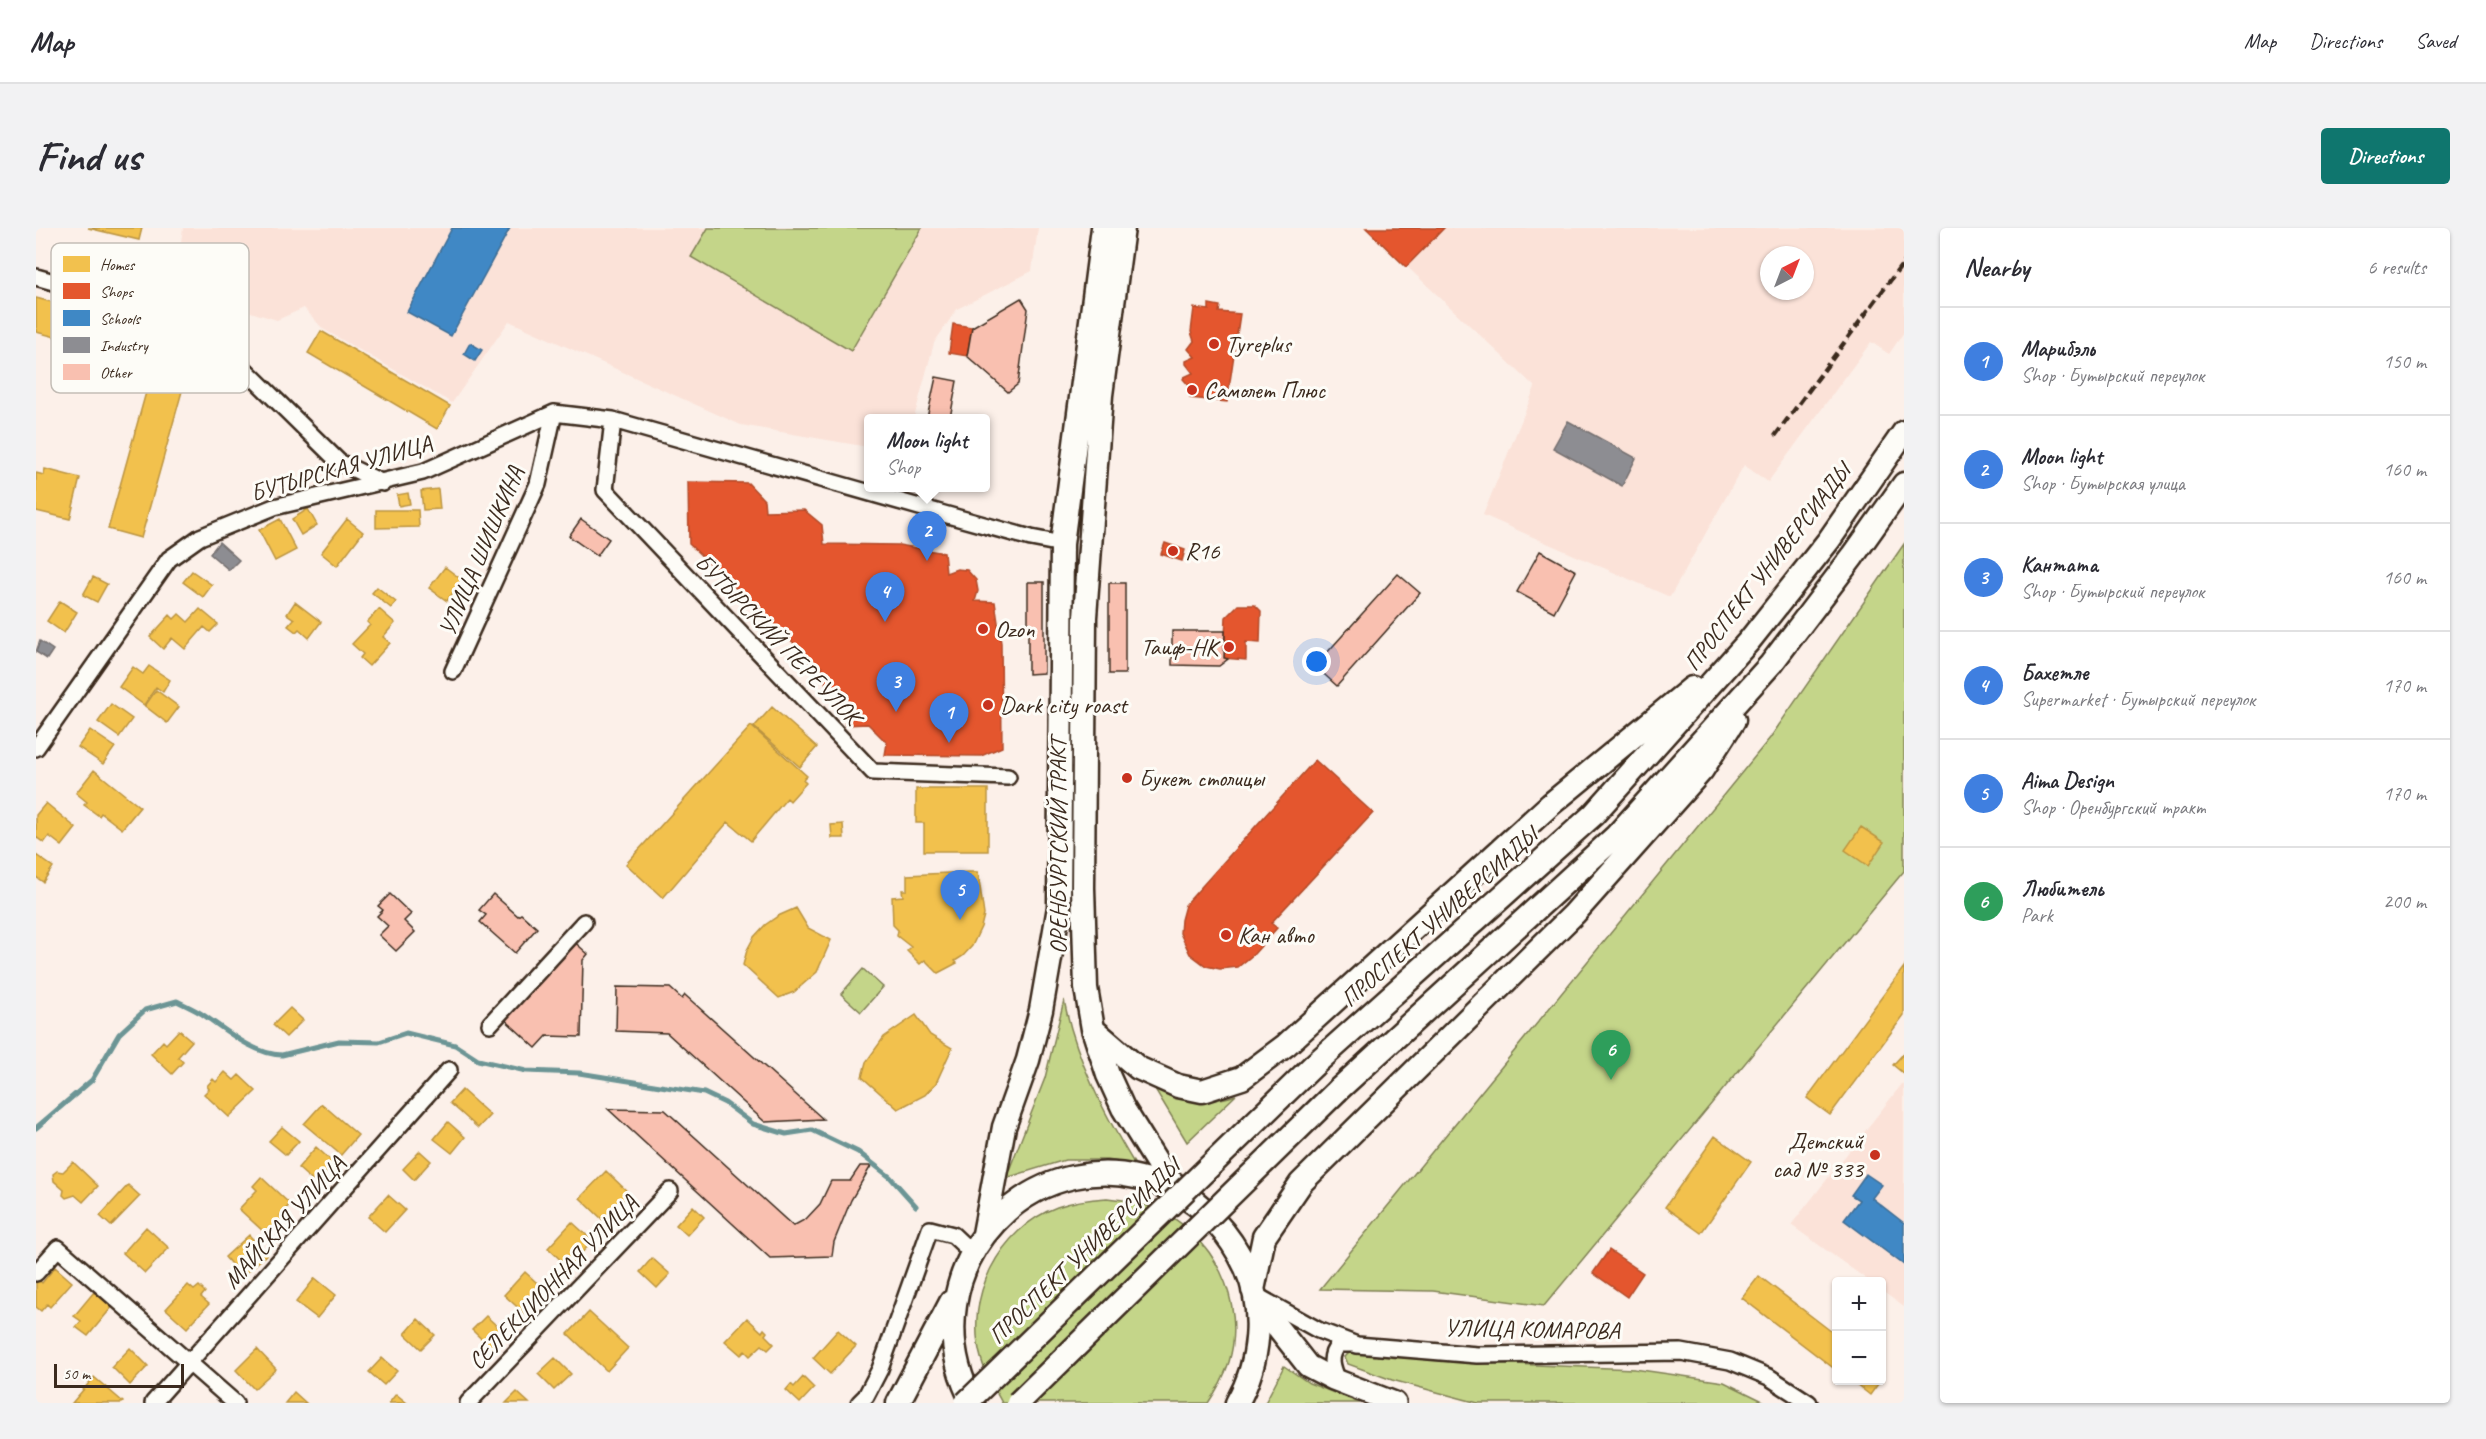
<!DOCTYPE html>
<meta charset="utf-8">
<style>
body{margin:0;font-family:Caveat,sans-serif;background:#f2f2f3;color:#2b2b33}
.controls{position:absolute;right:18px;bottom:18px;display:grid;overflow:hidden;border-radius:6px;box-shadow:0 2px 4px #0004}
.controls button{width:54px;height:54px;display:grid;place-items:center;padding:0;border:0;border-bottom:2px solid #e1e1e2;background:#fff;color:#2b2b33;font:30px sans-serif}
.compass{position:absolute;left:1724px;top:18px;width:54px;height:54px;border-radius:50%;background:#fff;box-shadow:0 2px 4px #0004;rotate:42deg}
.scale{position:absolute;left:18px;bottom:15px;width:130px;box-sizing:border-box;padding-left:6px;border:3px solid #3b2a1e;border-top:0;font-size:16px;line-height:21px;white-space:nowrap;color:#3b2a1e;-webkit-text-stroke:4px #fdfcf7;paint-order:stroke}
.you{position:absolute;left:1281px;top:434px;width:21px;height:21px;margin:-15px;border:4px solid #fff;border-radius:50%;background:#1a73e8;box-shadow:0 0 0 9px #1a73e833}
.badge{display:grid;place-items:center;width:39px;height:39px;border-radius:50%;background:#0f766e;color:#fff;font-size:20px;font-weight:700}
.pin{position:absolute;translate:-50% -50px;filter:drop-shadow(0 2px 3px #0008)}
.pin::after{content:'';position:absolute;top:32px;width:21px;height:18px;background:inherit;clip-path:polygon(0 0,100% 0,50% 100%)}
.popup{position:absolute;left:828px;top:186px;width:126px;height:78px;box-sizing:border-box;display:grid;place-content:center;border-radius:6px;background:#fff;filter:drop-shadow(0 2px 4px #0005);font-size:20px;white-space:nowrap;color:#7c7c81}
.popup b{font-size:22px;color:#2b2b33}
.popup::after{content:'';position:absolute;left:50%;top:100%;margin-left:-12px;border:12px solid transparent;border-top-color:#fff}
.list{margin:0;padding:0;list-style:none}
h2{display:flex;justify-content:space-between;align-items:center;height:78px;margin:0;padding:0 24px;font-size:26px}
h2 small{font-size:20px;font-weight:400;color:#7c7c81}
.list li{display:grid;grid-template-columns:39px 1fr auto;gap:18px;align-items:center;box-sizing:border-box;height:108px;padding:0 24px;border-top:2px solid #e1e1e2}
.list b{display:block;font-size:22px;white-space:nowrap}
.list p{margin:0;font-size:20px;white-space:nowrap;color:#7c7c81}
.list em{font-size:20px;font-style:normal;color:#7c7c81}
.map{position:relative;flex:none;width:1868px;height:1175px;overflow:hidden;border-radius:6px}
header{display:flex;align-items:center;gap:36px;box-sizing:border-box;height:84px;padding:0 30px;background:#fff;border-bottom:2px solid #e1e1e2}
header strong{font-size:28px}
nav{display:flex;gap:33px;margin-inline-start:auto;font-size:21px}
.intro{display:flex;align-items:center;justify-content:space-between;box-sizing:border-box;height:144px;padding:0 36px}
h1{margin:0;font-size:42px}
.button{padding:15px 27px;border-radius:6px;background:#0f766e;color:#fff;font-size:21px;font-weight:700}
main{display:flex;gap:36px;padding:0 36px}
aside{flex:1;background:#fff;border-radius:6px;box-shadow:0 2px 4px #0004}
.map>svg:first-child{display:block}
.built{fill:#fbe2d8;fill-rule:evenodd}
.green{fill:#c4d589;stroke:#808054;stroke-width:1.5}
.homes{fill:#f2c14e;stroke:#bb9440;stroke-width:1.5}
.shops{fill:#e4572e;stroke:#b14a29;stroke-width:1.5}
.schools{fill:#3f88c5;stroke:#3e6c93;stroke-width:1.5}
.industry{fill:#8d8d92;stroke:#746f6f;stroke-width:1.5}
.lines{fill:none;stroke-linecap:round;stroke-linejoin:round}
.stream{stroke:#6c9595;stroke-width:5}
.building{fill:#f9c0b0;stroke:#3b2a1e;stroke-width:1.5}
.minor-casing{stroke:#3b2a1e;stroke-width:20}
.secondary-casing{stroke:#3b2a1e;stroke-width:26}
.primary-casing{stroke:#3b2a1e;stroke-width:27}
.minor{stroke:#fdfcf7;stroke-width:15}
.secondary{stroke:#fdfcf7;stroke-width:21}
.primary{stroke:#fdfcf7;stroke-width:22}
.rail{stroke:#3b2a1e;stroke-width:4.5;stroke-dasharray:9 4.5;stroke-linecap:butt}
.primary-bridge-casing{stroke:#3b2a1e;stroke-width:27;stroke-linecap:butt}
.primary-bridge{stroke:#fdfcf7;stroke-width:22}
.poi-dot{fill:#c8321e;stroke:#fdfcf7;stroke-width:2}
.labels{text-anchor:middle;stroke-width:6;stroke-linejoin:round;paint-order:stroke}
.poi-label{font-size:24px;fill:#3b2a1e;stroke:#fdfcf7;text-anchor:start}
.street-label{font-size:24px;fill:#3b2a1e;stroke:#fdfcf7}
.key{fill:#fdfcf7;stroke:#c3bdb6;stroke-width:1.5}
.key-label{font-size:16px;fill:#3b2a1e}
</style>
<header>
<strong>Map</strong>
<nav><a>Map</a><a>Directions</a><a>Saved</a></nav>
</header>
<div class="intro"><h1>Find us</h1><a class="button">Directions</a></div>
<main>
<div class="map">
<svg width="1868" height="1175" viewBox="0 0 1868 1175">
<rect width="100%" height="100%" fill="#fcf0e9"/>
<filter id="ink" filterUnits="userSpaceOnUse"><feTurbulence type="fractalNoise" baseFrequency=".0167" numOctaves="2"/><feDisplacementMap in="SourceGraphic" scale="12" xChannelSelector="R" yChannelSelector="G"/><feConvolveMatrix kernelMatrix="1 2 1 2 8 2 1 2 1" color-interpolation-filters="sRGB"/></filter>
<g filter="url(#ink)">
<path class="built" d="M147,0H1002L996,43L921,81L898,115L878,190H832V219L705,197L473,93L416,175L287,101L268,80L241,92L138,61Z
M1330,0H1868V104L1853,126L1835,114L1732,254L1708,237L1634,369L1447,287L1499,159ZM1733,27H1769V63H1733Z
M1866,856L1868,857V1079L1846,1063V1054L1833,1053L1755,997Z"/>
<path class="green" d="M672,0H886L815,123L655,29Z
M1868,316V643L1508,1078L1397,1063L1284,1061L1734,510Z
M827,741L847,759L825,784L805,766Z
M1028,772C1040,832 1068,885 1099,937L1072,932H1029L970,950L1009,850Z
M1116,856C1146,867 1168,878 1200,867L1151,914Z
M1071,970C1088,972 1104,974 1120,981C1177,1005 1211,1074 1193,1134C1188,1149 1181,1162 1172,1175H966C958,1160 949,1146 945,1130C928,1070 963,1001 1021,979C1038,973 1054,971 1071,970Z
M1316,1122L1405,1133L1598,1141L1688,1154L1731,1175H1442L1356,1152L1312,1136L1309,1129Z
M1248,1138L1273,1155L1324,1175H1229Z"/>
<path class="homes" d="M52,0H106L103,12Z
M0,70L71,88L63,120L0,104Z
M285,103L414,178L401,201L272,125Z
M122,121L155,131L105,310L72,301Z
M9,241L44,250L34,291L0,283V245L8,247Z
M402,261L404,281L387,282L385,263Z
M372,265L374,276L363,278L361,267Z
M272,281L281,297L265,307L256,291Z
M340,282H382L383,299L340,300Z
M244,291L260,322L239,333L223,302Z
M311,291L327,304L301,338L285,325Z
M409,339L426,352L411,373L393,360Z
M156,343L176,357L167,369L147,354Z
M57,349L71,356L61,374L47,367Z
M341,359L360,374L355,380L336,365Z
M24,373L41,384L28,405L11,393Z
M259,374L285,394L273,410L263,401L260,404L252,398L258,391L251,386Z
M164,381L182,396L174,404L168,399L149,421L136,410L127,421L114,409L134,387L138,391L143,386L152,394Z
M343,381L359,395L347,409L354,415L333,438L324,430L327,426L316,416L334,397L331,394Z
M113,438L134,452L127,464L120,459L108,477L83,459L97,439L107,446Z
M120,462L143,479L131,495L109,478Z
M75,476L96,491L83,509L62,494Z
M736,479L781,519L764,539L718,499Z
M715,498L771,548L767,552L770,555L754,573L751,570L715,613L692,594L627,670L590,636Z
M54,502L79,519L67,536L42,519Z
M58,542L104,579L86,601L65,585L63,588L48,577L51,574L40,565Z
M880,561H952V623H888V595H880Z
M10,575L40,600L26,618L13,608L8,615L0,609V587Z
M807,596L808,610H796L795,597Z
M1825,599L1848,614L1832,638L1809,622Z
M0,627L17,639L7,654L0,649Z
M933,644H942L948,687L945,699L936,718L927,728L919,733L921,735L902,745L889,732L884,736L871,723L875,719L861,708L862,702L857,697L856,669L867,668L866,662H871V647Z
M760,680L772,700L795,712L781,744L758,764L743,770L707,737L711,722L718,709L729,697L742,688Z
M1868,739V787L1794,887L1771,870Z
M254,780L267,792L250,809L237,797Z
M880,787L894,807L916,820L900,855L889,867L862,881L826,849L830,834L848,809Z
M143,802L156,813L142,829L147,834L136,846L115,826L127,813L130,816Z
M1868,825V846L1857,837Z
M189,844L198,852L203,847L220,863L193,889L168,866L173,861L171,858L177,851L180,854Z
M426,862L454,887L442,900L414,875Z
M286,876L322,907L305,927L268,896Z
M412,894L429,909L416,925L398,911Z
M246,899L263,913L250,927L233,913Z
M1679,908L1715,934L1665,1005L1629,979Z
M280,919L298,935L280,956L262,940Z
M384,923L395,933L378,952L367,941Z
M37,934L62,958L47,974L39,967L30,970L27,967L28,962L18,953L17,946L21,943L27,944Z
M570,943L594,966L568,993L544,970Z
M225,949L254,976L244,988L247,991L237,1002L234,999L229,1005L203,981L221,962L217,958Z
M92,957L104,968L75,998L64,988Z
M352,967L369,982L349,1004L332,989Z
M657,978L668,989L651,1007L640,997Z
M536,994L557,1013L532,1039L512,1020Z
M110,999L133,1020L109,1045L87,1025Z
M213,1007L231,1026L206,1049L189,1029Z
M616,1030L634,1046L621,1060L604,1044Z
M19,1039L36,1054L14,1079L11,1076L5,1083L0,1079V1053L2,1051L6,1055Z
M489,1044L510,1063L489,1086L468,1067Z
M1723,1048L1800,1107V1142L1706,1070Z
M279,1050L300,1067L281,1090L260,1074Z
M152,1057L158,1062L163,1058L169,1064L165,1069L173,1076L151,1100L130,1081Z
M58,1064L76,1079L52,1108L40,1099L45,1093L38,1088Z
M553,1084L592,1120L571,1143L532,1106Z
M450,1088L471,1107L457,1122L436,1102Z
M711,1090L726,1104L728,1101L731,1104L729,1107L738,1116L732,1122L726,1117L714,1128L709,1123L705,1127L689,1113Z
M382,1091L399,1107L385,1121L369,1106Z
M802,1102L820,1118L794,1146L777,1130Z
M94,1120L112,1138L94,1157L76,1139Z
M221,1121L240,1141L218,1161L200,1142Z
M346,1130L361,1143L348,1157L333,1144Z
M519,1130L535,1146L518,1162L502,1146Z
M58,1149L87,1174L86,1175H36Z
M767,1149L778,1160L764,1175L750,1162L755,1156L758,1159Z
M1815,1152H1845L1834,1167Z
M258,1164L270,1175H249Z
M481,1164L493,1175H470Z
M360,1166L371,1175H353Z"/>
<path class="shops" d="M1330,0H1408L1370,39Z
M1173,76L1184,78L1183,84L1204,86L1191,174L1154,170L1155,160L1147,151L1148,149L1157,145L1150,136V133L1159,129L1152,121L1158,113L1155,104L1158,80L1173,82Z
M917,96L936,99L931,128L913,125Z
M652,254L712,255L728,272L729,283L768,282L786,297L788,316L863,317L908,325L910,345L921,341L931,342L940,352L942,363L939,373L959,374L965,415L966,519L945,528L849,527L851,515L832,496L809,497L812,465L790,457L786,439L771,433L762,419L653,316Z
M1129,315L1149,322L1146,333L1125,326Z
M1202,377H1219L1225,383L1224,415L1210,414V432L1188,430L1190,389Z
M1279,532L1337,585L1235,695L1241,700L1218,726L1202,739L1184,741L1170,738L1154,726L1144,705L1145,692L1149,677Z
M1573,1022L1607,1045L1591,1069L1557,1045Z"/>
<path class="schools" d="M416,0H474L415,108L371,84Z
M434,115L446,122L439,133L428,126Z
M1830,946L1846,957L1836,970L1868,995V1037L1808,992L1823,972L1815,967Z"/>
<path class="industry" d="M1532,193L1600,230L1586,258L1517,220Z
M183,314L203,332L193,342L174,326Z
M4,413L17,422L11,431L0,424Z"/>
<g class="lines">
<path class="stream" d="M0,900L56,852L83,806L97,793L109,782L141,773C149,777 158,781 166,786C190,802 217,826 246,827L303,813L343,814L370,805L419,817L442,832L490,843L543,845L668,865L689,875L717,896L750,906L776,902L822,924L854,949L880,978"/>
</g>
<path class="building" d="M985,70L992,81L982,156L972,164L931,128L936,99Z
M900,149L921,153L914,190H891Z
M545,291L573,311L561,328L533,308Z
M1504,323L1540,343L1518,384L1481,364Z
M1362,346L1384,365L1301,458L1279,438Z
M992,354H1008V445L992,446Z
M1073,355H1089V446H1073Z
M1136,403H1189L1188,430L1192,431L1183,438L1136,437Z
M354,666L375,686L368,693L379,704L360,723L343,707L352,698L341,688L347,682L342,678Z
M457,666L482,688L485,686L501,700L479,725L444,694L450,687L443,682Z
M534,710L552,726L547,732L545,809L511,808L500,820L465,788Z
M581,759L634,760L646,771L649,767L787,891L729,894L631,805L580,803Z
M572,881L629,882L757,998L770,991L784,976L795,953H814L824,938H835L815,972L798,1014L796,1028L734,1030Z"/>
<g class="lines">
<g class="minor-casing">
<path id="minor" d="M0,49L103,78L181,114L303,234L347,255
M577,192L569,262L837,544L972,549
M417,443L502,256L518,185
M0,520L133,331L164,309L238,279L387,244L518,185L577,192L908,286L995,310L1026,316
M454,796L548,694
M0,1045L22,1020L199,1175
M1221,1068L1282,1102L1321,1117L1441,1127L1645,1124L1694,1133L1733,1149L1773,1175
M1302,1153C1296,1138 1292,1129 1303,1116H1318
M117,1175L413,842
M432,1175L634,963
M823,1175L830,1168L844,1141L894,1001L917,1007L935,1024"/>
</g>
<g class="secondary-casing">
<path id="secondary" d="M1220,1072L1272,1138L1297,1151L1359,1175"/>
</g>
<g class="primary-casing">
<path id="primary" d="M1087,0L1065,167L1049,389L1047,660L1050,760L1057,801L1072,847L1087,880L1130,949L1172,985
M1058,802L1102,840L1142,858L1166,863L1206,850L1250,817L1515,576L1656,460
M1278,837L1557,587L1713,413L1793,312L1868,204
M1302,862L1580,608L1735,436L1817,328L1868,256
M948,1006L968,899L992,832L1005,782L1023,679L1026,316L1067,0
M1217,1062L1228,1009L1265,955L1538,686L1666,542L1698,492
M862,1175L915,1074
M937,1175C866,1043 1000,896 1137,962C1170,979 1194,1006 1210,1040C1229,1083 1224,1134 1201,1175"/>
</g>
<use href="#minor" class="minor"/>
<use href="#secondary" class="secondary"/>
<use href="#primary" class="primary"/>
<path class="rail" d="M1739,208L1868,34"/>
<g class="primary-bridge-casing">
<path id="primary-bridge" d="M930,1175L1278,837
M982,1175L1302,862"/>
</g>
<use href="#primary-bridge" class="primary-bridge"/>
</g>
</g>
<g class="poi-dot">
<circle cx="1178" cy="116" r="6"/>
<circle cx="1156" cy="162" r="6"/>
<circle cx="1137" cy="323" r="6"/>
<circle cx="947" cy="401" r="6"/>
<circle cx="1193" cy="419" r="6"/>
<circle cx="952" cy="477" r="6"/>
<circle cx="1091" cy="550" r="6"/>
<circle cx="1190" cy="707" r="6"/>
<circle cx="1839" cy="927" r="6"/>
</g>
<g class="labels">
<g class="poi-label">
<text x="1190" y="124">Tyreplus</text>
<text x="1168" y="170">Самолет Плюс</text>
<text x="1149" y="331">R16</text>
<text x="959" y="409">Ozon</text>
<text x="1181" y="427" text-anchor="end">Таиф-НК</text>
<text x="964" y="485">Dark city roast</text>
<text x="1103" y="558">Букет столицы</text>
<text x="1202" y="715">Кан авто</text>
<text x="1827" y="921" text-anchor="end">Детский<tspan x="1827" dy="28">сад № 333</tspan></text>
</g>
<g class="street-label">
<text transform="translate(305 240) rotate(-16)" y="8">БУТЫРСКАЯ УЛИЦА</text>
<text transform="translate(445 323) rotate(-67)" y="8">УЛИЦА ШИШКИНА</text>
<text transform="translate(1731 339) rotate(-52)" y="8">ПРОСПЕКТ УНИВЕРСИАДЫ</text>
<text transform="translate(742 411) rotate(46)" y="8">БУТЫРСКИЙ ПЕРЕУЛОК</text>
<text transform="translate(1022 618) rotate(-90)" y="8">ОРЕНБУРГСКИЙ ТРАКТ</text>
<text transform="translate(1403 689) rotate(-42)" y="8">ПРОСПЕКТ УНИВЕРСИАДЫ</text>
<text transform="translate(248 994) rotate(-48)" y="8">МАЙСКАЯ УЛИЦА</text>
<text transform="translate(1048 1023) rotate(-44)" y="8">ПРОСПЕКТ УНИВЕРСИАДЫ</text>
<text transform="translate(517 1054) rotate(-46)" y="8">СЕЛЕКЦИОННАЯ УЛИЦА</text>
<text transform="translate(1496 1101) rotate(1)" y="8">УЛИЦА КОМАРОВА</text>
</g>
</g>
<rect x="15" y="15" width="198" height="150" rx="9" class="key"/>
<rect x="27" y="28" width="27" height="16" fill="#f2c14e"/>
<rect x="27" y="55" width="27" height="16" fill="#e4572e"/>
<rect x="27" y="82" width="27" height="16" fill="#3f88c5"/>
<rect x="27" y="109" width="27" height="16" fill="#8d8d92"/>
<rect x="27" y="136" width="27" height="16" fill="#f9c0b0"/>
<g class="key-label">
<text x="64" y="42">Homes</text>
<text x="64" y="69">Shops</text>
<text x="64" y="96">Schools</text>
<text x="64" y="123">Industry</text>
<text x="64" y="150">Other</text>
</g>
</svg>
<div class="controls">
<button>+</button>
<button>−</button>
</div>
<svg class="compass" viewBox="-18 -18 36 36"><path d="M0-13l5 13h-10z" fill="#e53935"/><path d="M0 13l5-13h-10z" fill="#7c7c81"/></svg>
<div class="scale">50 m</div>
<div class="you"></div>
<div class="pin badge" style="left:913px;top:515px;background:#3f7fe0">1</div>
<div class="pin badge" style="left:891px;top:333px;background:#3f7fe0">2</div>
<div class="popup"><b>Moon light</b>Shop</div>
<div class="pin badge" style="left:860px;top:484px;background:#3f7fe0">3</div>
<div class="pin badge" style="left:849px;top:394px;background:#3f7fe0">4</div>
<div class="pin badge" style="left:924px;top:692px;background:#3f7fe0">5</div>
<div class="pin badge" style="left:1575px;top:852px;background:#2e9e5b">6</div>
</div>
<aside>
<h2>Nearby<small>6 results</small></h2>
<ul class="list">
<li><span class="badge" style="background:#3f7fe0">1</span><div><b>Марибэль</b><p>Shop · Бутырский переулок</p></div><em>150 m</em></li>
<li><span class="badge" style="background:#3f7fe0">2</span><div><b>Moon light</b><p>Shop · Бутырская улица</p></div><em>160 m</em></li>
<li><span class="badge" style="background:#3f7fe0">3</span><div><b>Кантата</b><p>Shop · Бутырский переулок</p></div><em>160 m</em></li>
<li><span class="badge" style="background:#3f7fe0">4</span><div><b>Бахетле</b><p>Supermarket · Бутырский переулок</p></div><em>170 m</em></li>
<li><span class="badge" style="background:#3f7fe0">5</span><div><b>Aima Design</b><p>Shop · Оренбургский тракт</p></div><em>170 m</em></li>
<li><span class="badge" style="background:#2e9e5b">6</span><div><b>Любитель</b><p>Park</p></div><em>200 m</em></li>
</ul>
</aside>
</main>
